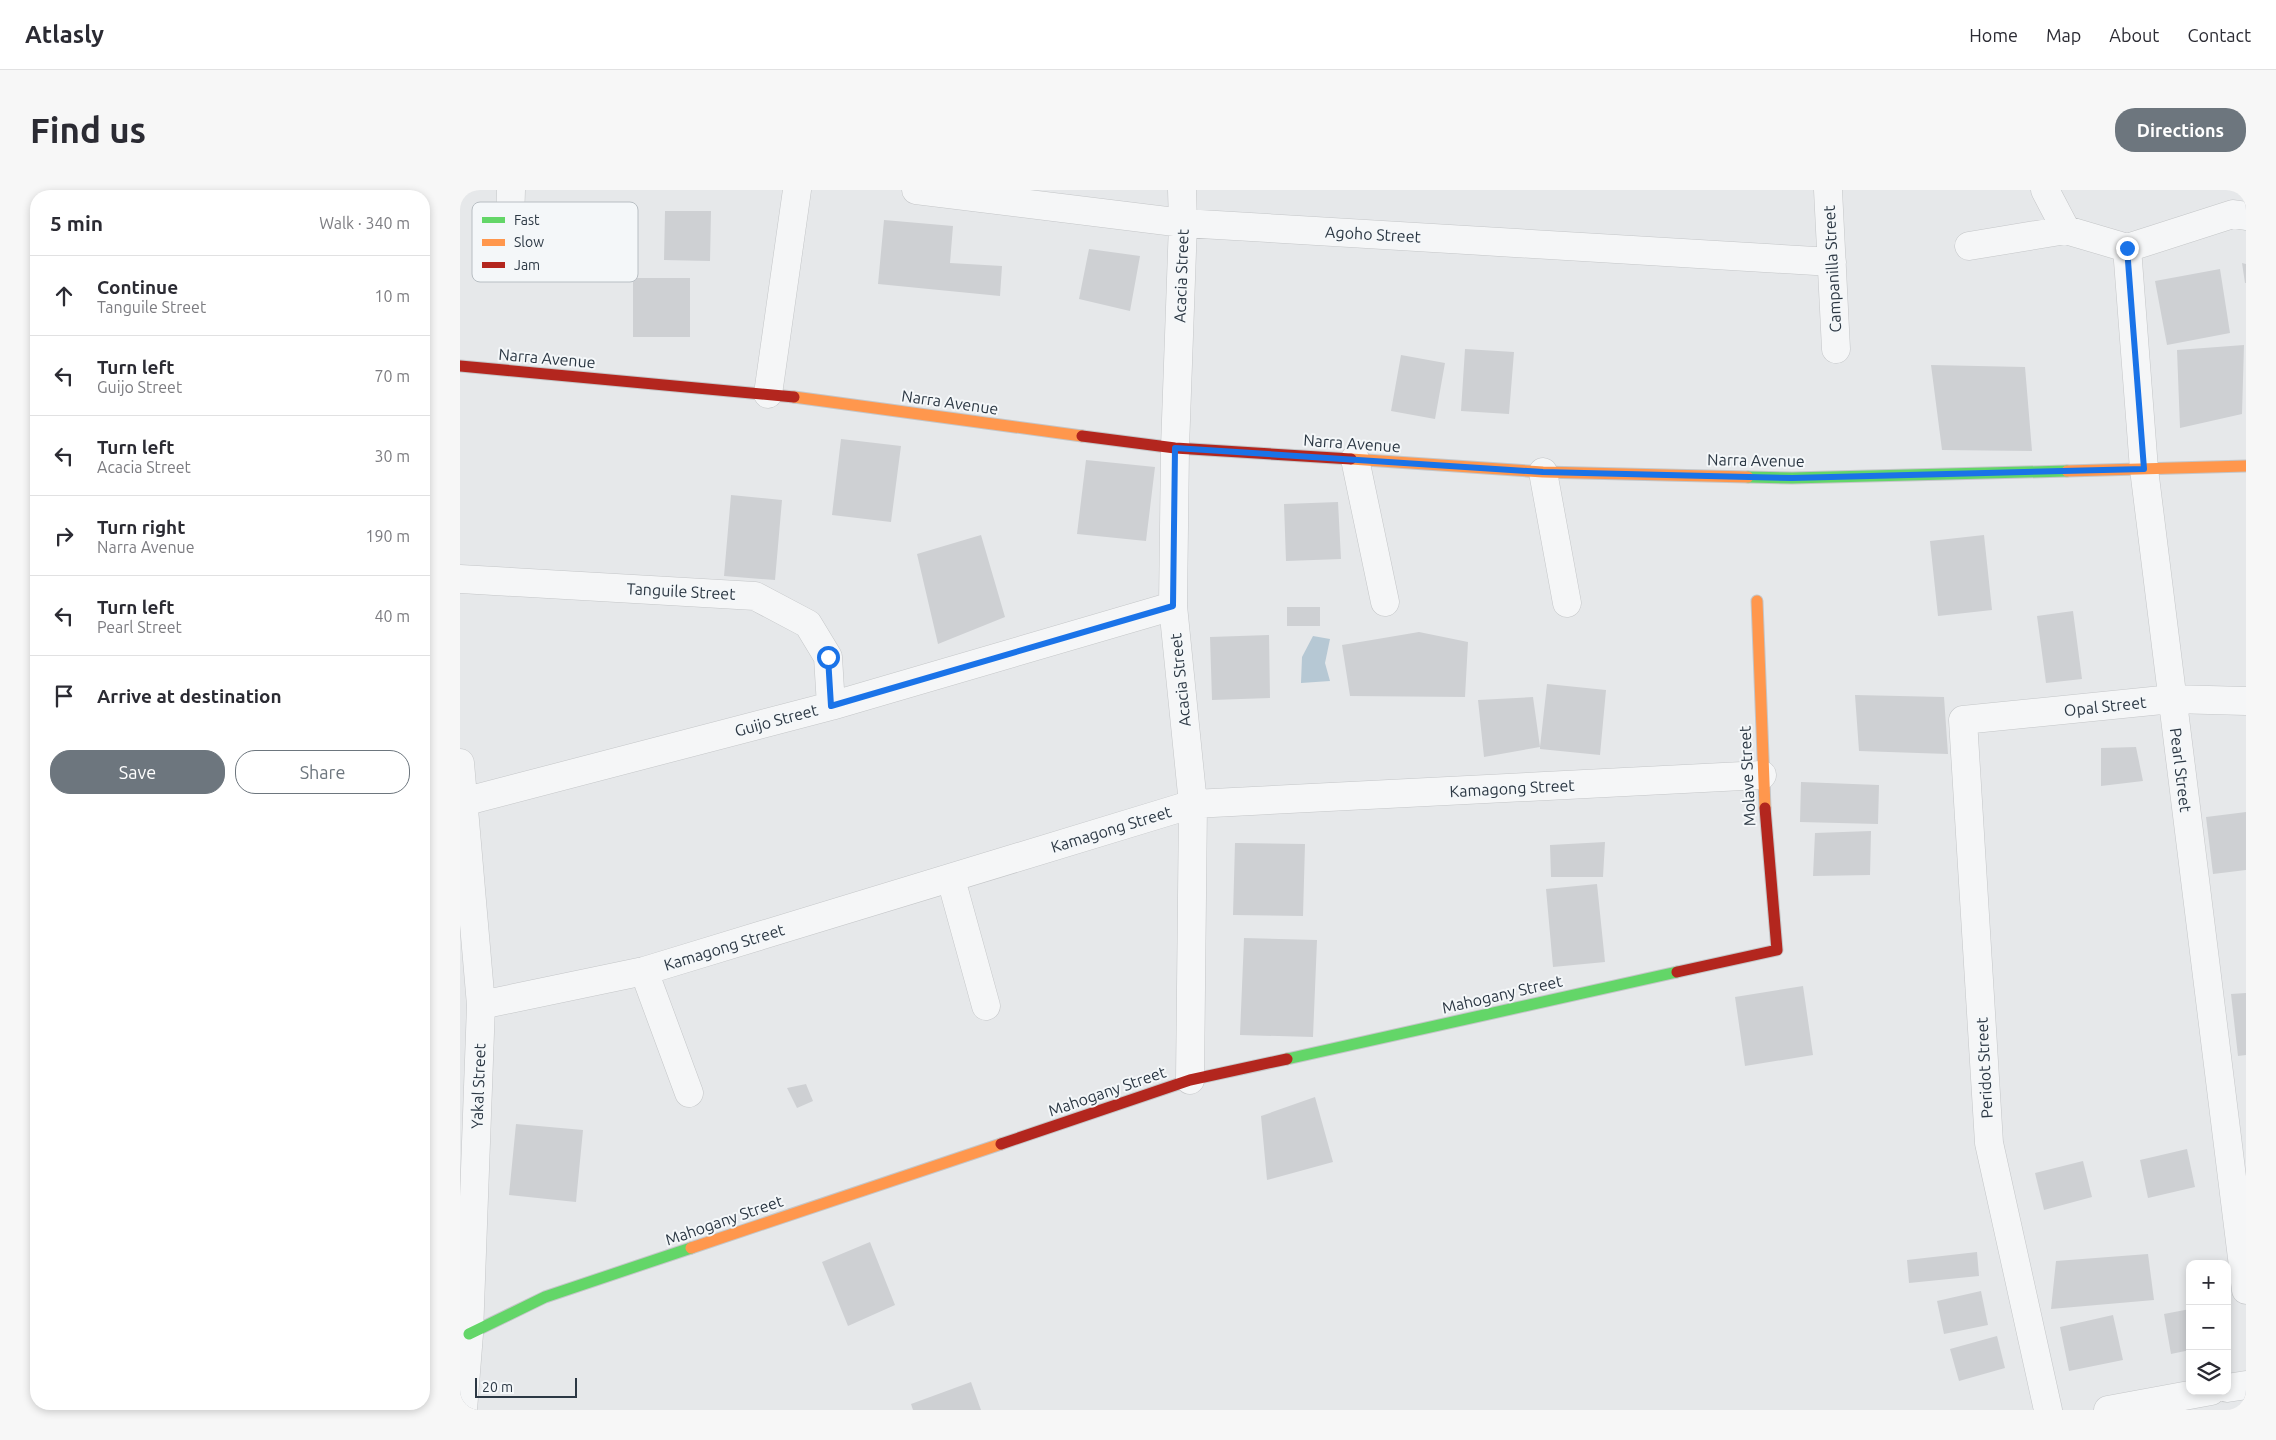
<!DOCTYPE html>
<meta charset="utf-8">
<style>
body{margin:0;font-family:Ubuntu,sans-serif;background:#f7f7f7;color:#2b2b33}
.controls{position:absolute;right:15px;bottom:15px;display:grid;overflow:hidden;border-radius:10px;box-shadow:0 2px 8px #0003}
.controls button{width:45px;height:45px;display:grid;place-items:center;padding:0;border:0;border-bottom:1px solid #e1e1e2;background:#fff;color:#2b2b33;font:25px sans-serif}
.scale{position:absolute;left:15px;bottom:12px;width:102px;box-sizing:border-box;padding-left:5px;border:2px solid #2c3844;border-top:0;font-size:14px;line-height:18px;white-space:nowrap;color:#2c3844;-webkit-text-stroke:4px #f4f7f9;paint-order:stroke}
.stop{position:absolute;width:15px;height:15px;margin:-11px;border:4px solid #1a73e8;border-radius:50%;background:#fff}
.stop.end{background:#1a73e8;border-color:#fff;box-shadow:0 1px 5px #0008}
.list{margin:0;padding:0;list-style:none}
h2{display:flex;justify-content:space-between;align-items:center;height:65px;margin:0;padding:0 20px;font-size:21px}
h2 small{font-size:16px;font-weight:400;color:#7c7c81}
.list li{display:grid;grid-template-columns:32px 1fr auto;gap:15px;align-items:center;box-sizing:border-box;height:80px;padding:0 20px;border-top:1px solid #e1e1e2}
.list b{display:block;font-size:19px;white-space:nowrap}
.list p{margin:0;font-size:16px;white-space:nowrap;color:#7c7c81}
.list em{font-size:16px;font-style:normal;color:#7c7c81}
.actions{display:flex;gap:10px;padding:15px 20px}
.actions a{flex:1;padding:11px 0;border:1px solid #6d767e;border-radius:20px;text-align:center;font-size:18px;color:#6d767e}
.actions .main{background:#6d767e;color:#fff}
.icon{flex:none;width:28px;height:28px;fill:none;stroke:currentColor;stroke-width:2;stroke-linecap:round;stroke-linejoin:round}
.map{position:relative;flex:none;width:1786px;height:1220px;overflow:hidden;border-radius:20px}
header{display:flex;align-items:center;gap:30px;box-sizing:border-box;height:70px;padding:0 25px;background:#fff;border-bottom:1px solid #e1e1e2}
header strong{font-size:24px}
nav{display:flex;gap:28px;margin-inline-start:auto;font-size:18px}
.intro{display:flex;align-items:center;justify-content:space-between;box-sizing:border-box;height:120px;padding:0 30px}
h1{margin:0;font-size:35px}
.button{padding:12px 22px;border-radius:20px;background:#6d767e;color:#fff;font-size:18px;font-weight:700}
main{display:flex;gap:30px;padding:0 30px}
aside{flex:1;background:#fff;border-radius:20px;box-shadow:0 2px 8px #0003}
.map>svg:first-child{display:block}
.water{fill:#b6c8d4}
.building{fill:#ced0d3}
.lines{fill:none;stroke-linecap:round;stroke-linejoin:round}
.street-casing{stroke:#c4c6c8;stroke-width:29}
.fast-casing{stroke:#c4c6c8;stroke-width:13}
.slow-casing{stroke:#c4c6c8;stroke-width:13}
.jam-casing{stroke:#c4c6c8;stroke-width:13}
.street{stroke:#f5f6f7;stroke-width:28}
.fast{stroke:#63d668;stroke-width:11}
.slow{stroke:#ff974d;stroke-width:11}
.jam{stroke:#b3261e;stroke-width:11}
.route{stroke:#1a73e8;stroke-width:6}
.labels{text-anchor:middle;stroke-width:4;stroke-linejoin:round;paint-order:stroke}
.street-label{font-size:16px;fill:#2c3844;stroke:#f4f7f9}
.key{fill:#f4f7f9;stroke:#b8bec3;stroke-width:1}
.key-label{font-size:14px;fill:#2c3844}
</style>
<header>
<strong>Atlasly</strong>
<nav><a>Home</a><a>Map</a><a>About</a><a>Contact</a></nav>
</header>
<div class="intro"><h1>Find us</h1><a class="button">Directions</a></div>
<main>
<aside>
<h2>5 min<small>Walk · 340 m</small></h2>
<ul class="list">
<li><svg class="icon" aria-label="ahead" viewBox="0 0 24 24"><path d="M12 20V5M6 11l6-6 6 6"/></svg><div><b>Continue</b><p>Tanguile Street</p></div><em>10 m</em></li>
<li><svg class="icon" aria-label="left" viewBox="0 0 24 24"><path d="M17 20v-9H6M10 6l-5 5 5 5"/></svg><div><b>Turn left</b><p>Guijo Street</p></div><em>70 m</em></li>
<li><svg class="icon" aria-label="left" viewBox="0 0 24 24"><path d="M17 20v-9H6M10 6l-5 5 5 5"/></svg><div><b>Turn left</b><p>Acacia Street</p></div><em>30 m</em></li>
<li><svg class="icon" aria-label="right" viewBox="0 0 24 24"><path d="M7 20v-9h11M14 6l5 5-5 5"/></svg><div><b>Turn right</b><p>Narra Avenue</p></div><em>190 m</em></li>
<li><svg class="icon" aria-label="left" viewBox="0 0 24 24"><path d="M17 20v-9H6M10 6l-5 5 5 5"/></svg><div><b>Turn left</b><p>Pearl Street</p></div><em>40 m</em></li>
<li><svg class="icon" aria-label="arrive" viewBox="0 0 24 24"><path d="M6 21V4h12l-3 4 3 4H6"/></svg><div><b>Arrive at destination</b></div></li>
</ul>
<div class="actions"><a class="main">Save</a><a>Share</a></div>
</aside>
<div class="map">
<svg width="1786" height="1220" viewBox="0 0 1786 1220">
<rect width="100%" height="100%" fill="#e6e8ea"/>
<path class="water" d="M853,446L870,449L865,473L870,491L841,493L842,467Z"/>
<path class="building" d="M205,21H251L250,71L204,70Z
M424,30L493,36L490,73L542,76L540,106L418,94Z
M629,59L680,66L670,121L619,109Z
M1782,73L1786,74V93H1785Z
M1760,79L1770,143L1707,155L1695,91Z
M173,88H230V147H173Z
M1784,155L1782,224L1720,238L1717,160Z
M1005,159L1054,162L1049,224L1001,221Z
M941,165L985,173L975,229L931,221Z
M1471,175L1565,177L1572,261L1482,260Z
M381,249L441,256L431,332L372,325Z
M626,270L695,277L686,351L617,344Z
M271,305L322,310L315,390L264,386Z
M878,312L881,369L826,371L824,314Z
M521,345L545,427L478,454L457,364Z
M1524,345L1532,420L1478,426L1470,351Z
M827,417H860V436H827Z
M1613,421L1622,489L1586,493L1577,426Z
M959,442L1008,452L1005,507L890,506L882,455Z
M809,445L810,508L752,510L750,447Z
M1087,494L1146,500L1140,565L1080,559V557L1024,567L1018,510L1073,507L1080,557Z
M1395,505L1484,507L1488,564L1399,561Z
M1676,557L1683,591L1641,596V558Z
M1341,592L1419,595L1418,634L1340,632Z
M1786,622V680L1753,684L1746,627Z
M1411,641L1410,685L1353,686L1355,643Z
M1145,652L1143,687H1091L1090,655Z
M775,653L845,654L843,726L773,725Z
M1137,694L1145,772L1093,777L1086,699Z
M784,748L857,750L853,847L780,845Z
M1343,796L1353,865L1285,876L1275,807Z
M1786,803V865L1778,866L1771,804Z
M346,894L353,911L337,918L327,898Z
M855,907L873,972L807,990L801,926Z
M56,934L123,940L116,1012L49,1005Z
M1727,959L1735,997L1688,1008L1680,970Z
M1623,971L1632,1007L1584,1020L1575,983Z
M410,1052L435,1115L388,1136L362,1072Z
M1517,1062L1519,1086L1449,1093L1447,1070Z
M1688,1064L1694,1110L1591,1119L1596,1071Z
M1521,1101L1528,1135L1484,1144L1477,1111Z
M1730,1119V1160L1711,1164L1704,1124Z
M1653,1125L1663,1170L1609,1181L1600,1137Z
M1537,1146L1545,1178L1499,1191L1490,1159Z
M511,1192L521,1220H453L451,1214Z"/>
<g class="lines">
<g class="street-casing">
<path id="street" d="M456,0L723,33L1372,72
M722,0L723,33L715,258L713,416L733,614L730,890
M1368,0L1376,159
M1585,0L1606,40
M1509,56L1606,40L1667,58L1773,24L1786,26
M1667,58L1684,279L1786,1100
M49,63L51,0
M308,204L337,0
M895,269L925,412
M1083,282L1107,413
M0,389L295,406L348,434L368,467L371,516
M0,573L21,815L9,1144L3,1220
M3,612L371,516L713,416
M491,689L526,816
M184,781L229,903
M21,815L184,781L733,614L1302,585
M1767,1198L1786,1195
M1588,1220L1529,953L1503,530L1712,509L1786,511
M1648,1220L1751,1201"/>
</g>
<g class="fast-casing">
<path id="fast" d="M1288,287L1332,288L1607,281
M827,869L1217,782
M9,1144L85,1107L231,1058"/>
</g>
<g class="slow-casing">
<path id="slow" d="M334,207L622,246
M891,269L1083,282L1288,287
M1607,281L1786,276
M1297,411L1305,618
M231,1058L541,954"/>
</g>
<g class="jam-casing">
<path id="jam" d="M0,176L334,207
M622,246L715,258L891,269
M1217,782L1317,760L1305,618
M541,954L730,890L827,869"/>
</g>
<use href="#street" class="street"/>
<use href="#fast" class="fast"/>
<use href="#slow" class="slow"/>
<use href="#jam" class="jam"/>
</g>
<g class="lines">
<path class="route" d="M368,467L371,516L713,416L715,258L1083,282L1332,288L1684,279L1667,58"/>
</g>
<g class="labels">
<g class="street-label">
<text transform="translate(913 44) rotate(3)" y="6">Agoho Street</text>
<text transform="translate(1372 79) rotate(-93)" y="6">Campanilla Street</text>
<text transform="translate(721 86) rotate(-88)" y="6">Acacia Street</text>
<text transform="translate(87 168) rotate(5)" y="6">Narra Avenue</text>
<text transform="translate(490 212) rotate(8)" y="6">Narra Avenue</text>
<text transform="translate(892 253) rotate(4)" y="6">Narra Avenue</text>
<text transform="translate(1296 270) rotate(1)" y="6">Narra Avenue</text>
<text transform="translate(221 401) rotate(3)" y="6">Tanguile Street</text>
<text transform="translate(720 490) rotate(-96)" y="6">Acacia Street</text>
<text transform="translate(1645 516) rotate(-6)" y="6">Opal Street</text>
<text transform="translate(316 530) rotate(-15)" y="6">Guijo Street</text>
<text transform="translate(1721 580) rotate(83)" y="6">Pearl Street</text>
<text transform="translate(1287 586) rotate(-93)" y="6">Molave Street</text>
<text transform="translate(1052 598) rotate(-3)" y="6">Kamagong Street</text>
<text transform="translate(651 639) rotate(-17)" y="6">Kamagong Street</text>
<text transform="translate(264 757) rotate(-17)" y="6">Kamagong Street</text>
<text transform="translate(1042 804) rotate(-13)" y="6">Mahogany Street</text>
<text transform="translate(1524 878) rotate(-93)" y="6">Peridot Street</text>
<text transform="translate(18 896) rotate(-88)" y="6">Yakal Street</text>
<text transform="translate(647 901) rotate(-19)" y="6">Mahogany Street</text>
<text transform="translate(264 1030) rotate(-19)" y="6">Mahogany Street</text>
</g>
</g>
<rect x="12" y="12" width="166" height="80" rx="8" class="key"/>
<rect x="22" y="27" width="23" height="6" fill="#63d668"/>
<rect x="22" y="49" width="23" height="7" fill="#ff974d"/>
<rect x="22" y="72" width="23" height="6" fill="#b3261e"/>
<g class="key-label">
<text x="54" y="35">Fast</text>
<text x="54" y="57">Slow</text>
<text x="54" y="80">Jam</text>
</g>
</svg>
<div class="controls">
<button>+</button>
<button>−</button>
<button><svg class="icon" aria-label="layers" viewBox="0 0 24 24"><path d="M12 4l9 5-9 5-9-5zM3 14l9 5 9-5"/></svg></button>
</div>
<div class="scale">20 m</div>
<div class="stop" style="left:368px;top:467px"></div>
<div class="stop end" style="left:1667px;top:58px"></div>
</div>
</main>
